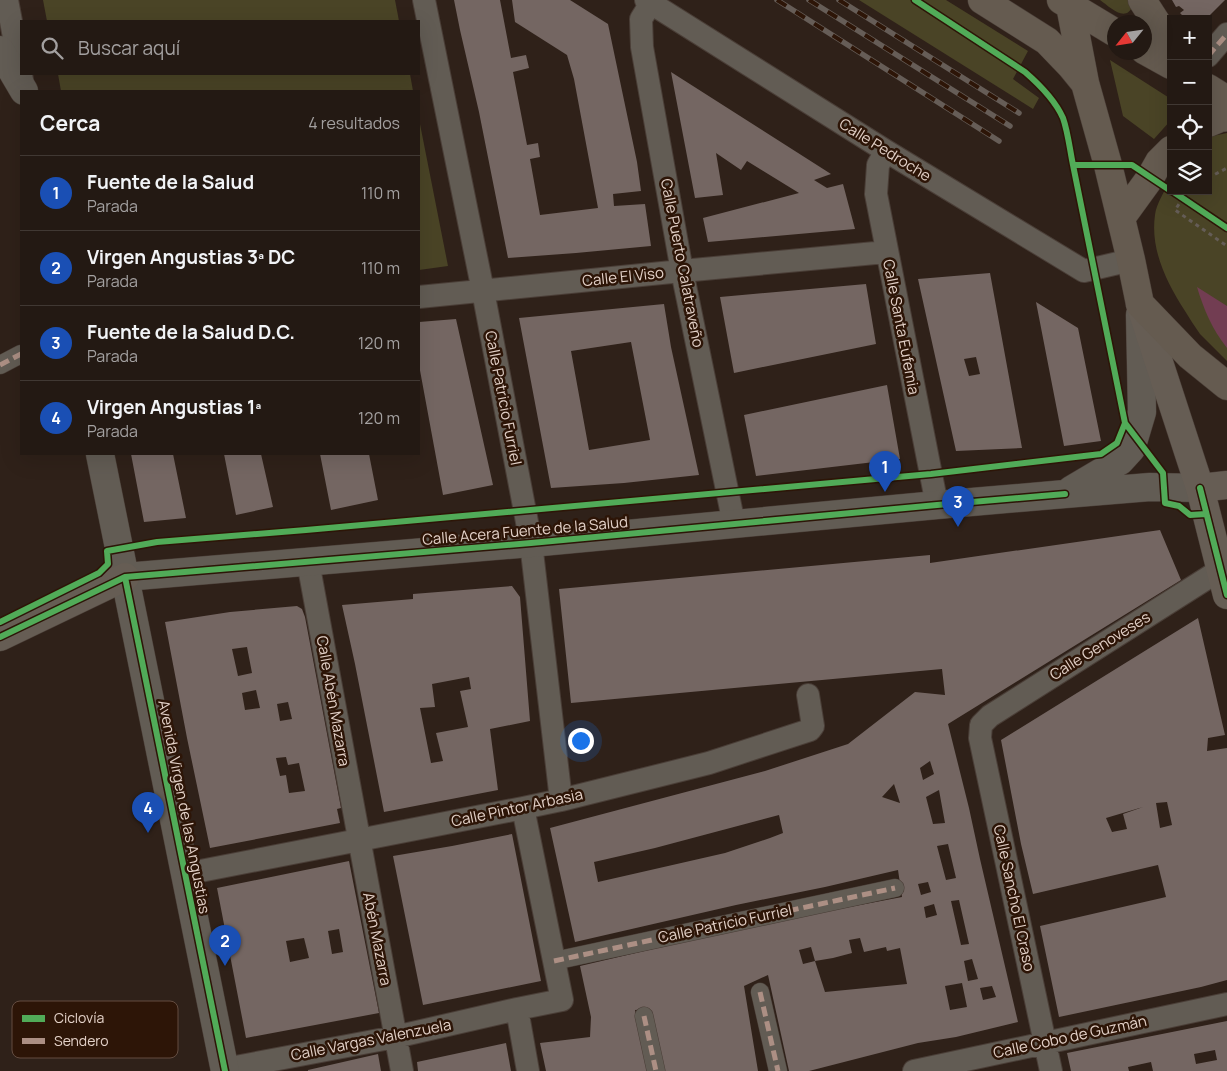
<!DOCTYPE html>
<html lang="es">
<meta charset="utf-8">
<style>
body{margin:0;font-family:Manrope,sans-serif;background:#2b221c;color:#f1f3f6}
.controls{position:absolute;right:15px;top:15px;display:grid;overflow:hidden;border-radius:0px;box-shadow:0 5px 20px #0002}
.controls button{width:45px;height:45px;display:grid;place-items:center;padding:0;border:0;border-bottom:1px solid #403833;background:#231913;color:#f1f3f6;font:25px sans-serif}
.compass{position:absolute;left:1107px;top:15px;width:45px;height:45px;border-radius:50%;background:#231913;box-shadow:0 5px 20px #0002;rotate:240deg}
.you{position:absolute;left:580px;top:740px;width:18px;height:18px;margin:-12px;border:4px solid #fff;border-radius:50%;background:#1a73e8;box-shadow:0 0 0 8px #1a73e833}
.badge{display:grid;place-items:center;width:32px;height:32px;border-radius:50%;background:#a4938b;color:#fff;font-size:16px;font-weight:700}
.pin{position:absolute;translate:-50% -41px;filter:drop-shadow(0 1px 2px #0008)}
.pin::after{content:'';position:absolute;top:26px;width:18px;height:15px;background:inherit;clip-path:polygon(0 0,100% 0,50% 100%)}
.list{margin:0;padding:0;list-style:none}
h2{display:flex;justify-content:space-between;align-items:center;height:65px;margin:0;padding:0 20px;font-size:21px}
h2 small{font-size:16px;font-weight:400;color:#a3a0a0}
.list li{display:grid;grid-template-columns:32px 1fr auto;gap:15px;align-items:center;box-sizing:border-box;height:75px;padding:0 20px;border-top:1px solid #403833}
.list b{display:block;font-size:19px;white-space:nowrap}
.list p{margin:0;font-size:16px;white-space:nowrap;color:#a3a0a0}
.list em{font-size:16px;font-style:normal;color:#a3a0a0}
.icon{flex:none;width:28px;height:28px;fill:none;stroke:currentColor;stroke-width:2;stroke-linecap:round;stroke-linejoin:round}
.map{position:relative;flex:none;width:1227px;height:1071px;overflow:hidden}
.search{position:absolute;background:#231913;box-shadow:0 5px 20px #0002;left:20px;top:20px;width:400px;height:55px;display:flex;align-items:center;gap:12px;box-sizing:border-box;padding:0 18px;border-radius:0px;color:#a3a0a0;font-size:19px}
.panel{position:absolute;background:#231913;box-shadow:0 5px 20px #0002;left:20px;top:90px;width:400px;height:365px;border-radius:0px}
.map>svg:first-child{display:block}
.green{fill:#4a4426}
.water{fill:#723d52}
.building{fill:#746662;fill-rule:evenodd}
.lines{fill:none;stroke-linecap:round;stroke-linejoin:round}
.pedestrian-casing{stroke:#4a3e37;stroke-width:19}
.minor-casing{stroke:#4a3e37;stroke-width:24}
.tertiary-casing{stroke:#4a3e37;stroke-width:29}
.secondary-casing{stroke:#4a3e37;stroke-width:29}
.primary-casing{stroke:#4a3e37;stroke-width:29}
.path{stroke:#655d57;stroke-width:3;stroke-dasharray:4 4;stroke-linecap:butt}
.pedestrian{stroke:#625c54;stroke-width:18}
.minor{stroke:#625c54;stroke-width:22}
.tertiary{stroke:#625c54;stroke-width:28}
.secondary{stroke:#665d54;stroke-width:28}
.primary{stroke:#655b50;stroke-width:28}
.rail-casing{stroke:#665d57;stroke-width:5.5}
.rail{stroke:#2d1507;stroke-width:4;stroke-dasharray:11;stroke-linecap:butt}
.quiet{stroke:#ac8f84;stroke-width:5;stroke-dasharray:10 5;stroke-linecap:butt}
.cycleway-casing{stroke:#2d1507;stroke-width:9}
.cycleway{stroke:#51ab58;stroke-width:6}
.labels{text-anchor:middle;stroke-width:5;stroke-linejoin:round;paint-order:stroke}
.street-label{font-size:15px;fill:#e3d1c8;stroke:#2d1507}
.key{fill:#2d1507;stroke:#644d41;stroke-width:1}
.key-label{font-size:14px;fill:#e3d1c8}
</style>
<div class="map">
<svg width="1227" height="1071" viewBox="0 0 1227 1071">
<rect width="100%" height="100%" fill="#2f2119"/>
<path class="green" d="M43,0H395L399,21H47Z
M859,0H946L1028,51L1013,79L1039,98L1033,109Z
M1100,0H1130L1133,5C1126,24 1110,7 1100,0Z
M1110,60L1171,99V120L1154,139L1123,116Z
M58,74H410L413,91H61Z
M419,119L448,266L419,270Z
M1227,133V361C1218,352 1209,343 1200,334C1195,327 1190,319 1185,311C1167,283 1150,250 1155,215C1156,205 1165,189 1171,180V191H1208V139L1213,136Z"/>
<path class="water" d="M1197,287L1227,306V348C1212,329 1204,310 1197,287Z"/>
<path class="building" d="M454,0H500L511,58L526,55L529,68L513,72L527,145L538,143L540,157L530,159L540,215L598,208L574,79L567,55L515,22L512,0H570L608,24L637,162L641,191L613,194L614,206L645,204L651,246L576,253L508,258L479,112L460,30Z
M1172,0H1225L1206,19H1186L1180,13L1184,10L1179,6L1176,7Z
M671,72L831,174L814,180L827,188L843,184L855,229L708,242L703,218L799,193L747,161L741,170L716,153L723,195L695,198Z
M990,273L1022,448L956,451L918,279ZM976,357L980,374L969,376L964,359Z
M866,284L876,344L734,373L720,297Z
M1036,302L1078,328L1101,441L1064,446Z
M664,304L671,347L699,475L624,483L551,488L519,318ZM631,342L650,440L589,450L571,351Z
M456,319L493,485L443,495L419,365V322Z
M887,385L900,459L756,476L744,415Z
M131,454H173L186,518L144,522Z
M224,454H261L273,507L236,515Z
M320,454H369L378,500L331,510Z
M1160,530L1181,580L948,724L969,808L980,859L1018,1022L956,1037L918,1043L809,1071H789L768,975L744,986L758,1071H662L647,1009L635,1010L648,1071H546L540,1043L590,1037L591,1017L580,966L687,941L823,912L902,897L898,870L825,887L736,905L575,942L550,828L765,771L848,744L915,692L945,695L942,669L571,703L559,589L930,555V563ZM930,761L934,774L923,780L920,768ZM894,784L900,803L882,797ZM939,790L945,823L933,824L926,797ZM779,815L783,833L770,838L725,853L598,882L594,862L655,848ZM948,844L956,878L946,880L937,846ZM928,882L931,892L921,895L918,884ZM959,900L969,944L961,945L951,901ZM934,904L937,915L926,918L924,907ZM860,938L864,952L886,947L887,951L900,948L907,984L825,992L815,961L803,964L799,950L811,947L815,961L833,958L852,953L849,940ZM972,959L978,979L968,981L964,961ZM962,983L967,1007L950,1010L945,986ZM992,986L996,997L983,1000L980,988Z
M512,586L520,597L530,721L490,729L498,790L384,812L355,664L342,605L413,599V594ZM469,677L471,689L460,691L468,727L436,733L443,761L431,763L420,708L435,707L432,684Z
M297,606L302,609L305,617L341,808L337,809L340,823L210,848L187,738L165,622L230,612ZM247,647L252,673L238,676L232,649ZM256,690L260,708L245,710L242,693ZM288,702L292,719L280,721L277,704ZM286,757L288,765L299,763L305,791L289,793L286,775L280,776L276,758Z
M1198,618L1225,735L1208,738L1207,751L1227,748V980L1201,987L1059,1017L1040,926L1166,897L1158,865L1033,894L1021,844L1001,740ZM1167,802L1172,825L1160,828L1156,803ZM1143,807L1123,814L1127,829L1112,832L1106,818Z
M512,834L541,981L423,1005L393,856L452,846Z
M349,861L379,1013L246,1038L217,888ZM339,929L343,952L332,954L328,931ZM304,938L309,958L290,962L286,941Z
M1227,1021V1071H1153L1151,1062L1128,1067L1129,1071H1071L1067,1053ZM1215,1050L1217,1060L1196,1064L1194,1054Z
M506,1043L511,1071H418L417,1062Z
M378,1054L381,1071H308V1070Z"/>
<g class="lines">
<g class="pedestrian-casing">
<path id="pedestrian" d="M0,365L21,354
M554,961L895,888
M760,992L778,1071
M644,1016L656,1071"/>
</g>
<g class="minor-casing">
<path id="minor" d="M7,0L22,80
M424,0L483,291L531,543L561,800
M646,0L886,151L1084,271L1131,260
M651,3L641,19L642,47L682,271L734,524
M1208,56L1227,34
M886,151L878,165L876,194L937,505
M419,297L682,271L886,252
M308,562L402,1071
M185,874L523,808L561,800L709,763L810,730L813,726L808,695
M517,1009L528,1071
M225,1069L395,1037L517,1009L562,1000L523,808
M914,1071L1227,1004
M1051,1071L980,738L981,725L990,716L1220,570"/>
</g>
<g class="tertiary-casing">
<path id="tertiary" d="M0,50L24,91
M100,454L225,1071
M1071,490L1120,461L1131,449L1142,412L1140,315
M125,577L531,543L937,505L1065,494L1150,487L1200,488"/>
</g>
<g class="secondary-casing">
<path id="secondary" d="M1140,304L1200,488L1227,595
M1200,488L1227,485
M0,637L125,577"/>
</g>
<g class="primary-casing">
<path id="primary" d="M982,0L1047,41L1071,66L1084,82
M1061,0L1114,32
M1069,0L1085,83L1108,165L1131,260L1140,304L1190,356L1227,386
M1142,0L1171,45
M1144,50L1171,65
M1208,88L1227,100
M1208,123L1220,118L1227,117
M1121,218L1150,178L1159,162L1171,150"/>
</g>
<path class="path" d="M1208,178L1227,168
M1188,191L1175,210L1227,246"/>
<use href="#pedestrian" class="pedestrian"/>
<use href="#minor" class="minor"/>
<use href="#tertiary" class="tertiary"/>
<use href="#secondary" class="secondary"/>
<use href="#primary" class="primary"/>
<g class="rail-casing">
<path id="rail" d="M777,0L999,141
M809,0L1010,126
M839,0L1019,113"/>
</g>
<use href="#rail" class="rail"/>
<path class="quiet" d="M1208,56L1227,34
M0,365L21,354
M554,961L895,888
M760,992L778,1071
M644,1016L656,1071"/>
<g class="cycleway-casing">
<path id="cycleway" d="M915,0L1025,72C1040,85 1055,100 1063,118C1068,132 1070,151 1073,165H1132L1171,191
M1073,165L1125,423L1163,473L1165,503L1179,506L1190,515L1206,514
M1172,191L1227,228
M1200,488L1227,595
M125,577L225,1071
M0,622L99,573L108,564L107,551L157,542L306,530L931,474L1101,454L1117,443L1125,423
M0,637L125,577L531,543L937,505L1065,494"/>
</g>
<use href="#cycleway" class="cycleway"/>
</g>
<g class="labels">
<g class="street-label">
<text transform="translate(885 150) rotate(32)" y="5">Calle Pedroche</text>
<text transform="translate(682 263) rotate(79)" y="5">Calle Puerto Calatraveño</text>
<text transform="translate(623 277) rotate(-6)" y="5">Calle El Viso</text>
<text transform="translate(901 327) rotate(79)" y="5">Calle Santa Eufemia</text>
<text transform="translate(503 398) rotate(79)" y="5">Calle Patricio Furriel</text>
<text transform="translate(525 531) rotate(-5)" y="5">Calle Acera Fuente de la Salud</text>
<text transform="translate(1100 646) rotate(-32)" y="5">Calle Genoveses</text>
<text transform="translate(333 701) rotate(80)" y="5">Calle Abén Mazarra</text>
<text transform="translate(184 807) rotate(79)" y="5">Avenida Virgen de las Angustias</text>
<text transform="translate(517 808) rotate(-12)" y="5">Calle Pintor Arbasia</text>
<text transform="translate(1014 898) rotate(78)" y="5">Calle Sancho El Craso</text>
<text transform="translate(725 924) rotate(-12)" y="5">Calle Patricio Furriel</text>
<text transform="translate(377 939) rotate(79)" y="5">Abén Mazarra</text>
<text transform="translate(1070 1037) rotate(-12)" y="5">Calle Cobo de Guzmán</text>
<text transform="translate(371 1040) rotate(-11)" y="5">Calle Vargas Valenzuela</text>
</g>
</g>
<rect x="12" y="1001" width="166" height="57" rx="8" class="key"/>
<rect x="22" y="1015" width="23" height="7" fill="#51ab58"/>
<rect x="22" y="1038" width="23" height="6" fill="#ac8f84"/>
<g class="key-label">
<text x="54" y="1023">Ciclovía</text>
<text x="54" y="1046">Sendero</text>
</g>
</svg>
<div class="controls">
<button>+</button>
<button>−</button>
<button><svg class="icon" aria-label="locate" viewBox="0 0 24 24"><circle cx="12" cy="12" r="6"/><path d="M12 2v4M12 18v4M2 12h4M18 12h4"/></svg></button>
<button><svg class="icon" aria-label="layers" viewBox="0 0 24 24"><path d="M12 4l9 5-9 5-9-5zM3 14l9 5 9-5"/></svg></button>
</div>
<svg class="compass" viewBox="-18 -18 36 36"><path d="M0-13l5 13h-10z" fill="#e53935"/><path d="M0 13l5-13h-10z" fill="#a3a0a0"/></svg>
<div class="you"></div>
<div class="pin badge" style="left:885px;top:492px;background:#1a4fb4">1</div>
<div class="pin badge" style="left:225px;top:966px;background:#1a4fb4">2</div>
<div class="pin badge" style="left:958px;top:527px;background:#1a4fb4">3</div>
<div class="pin badge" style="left:148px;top:833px;background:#1a4fb4">4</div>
<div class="search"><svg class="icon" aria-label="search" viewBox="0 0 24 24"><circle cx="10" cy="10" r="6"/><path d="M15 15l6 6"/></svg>Buscar aquí</div>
<section class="panel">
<h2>Cerca<small>4 resultados</small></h2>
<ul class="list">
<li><span class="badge" style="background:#1a4fb4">1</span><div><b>Fuente de la Salud</b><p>Parada</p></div><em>110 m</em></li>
<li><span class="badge" style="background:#1a4fb4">2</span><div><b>Virgen Angustias 3ª DC</b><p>Parada</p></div><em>110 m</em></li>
<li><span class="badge" style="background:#1a4fb4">3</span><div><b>Fuente de la Salud D.C.</b><p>Parada</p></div><em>120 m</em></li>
<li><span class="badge" style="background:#1a4fb4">4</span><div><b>Virgen Angustias 1ª</b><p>Parada</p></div><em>120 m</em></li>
</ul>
</section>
</div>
